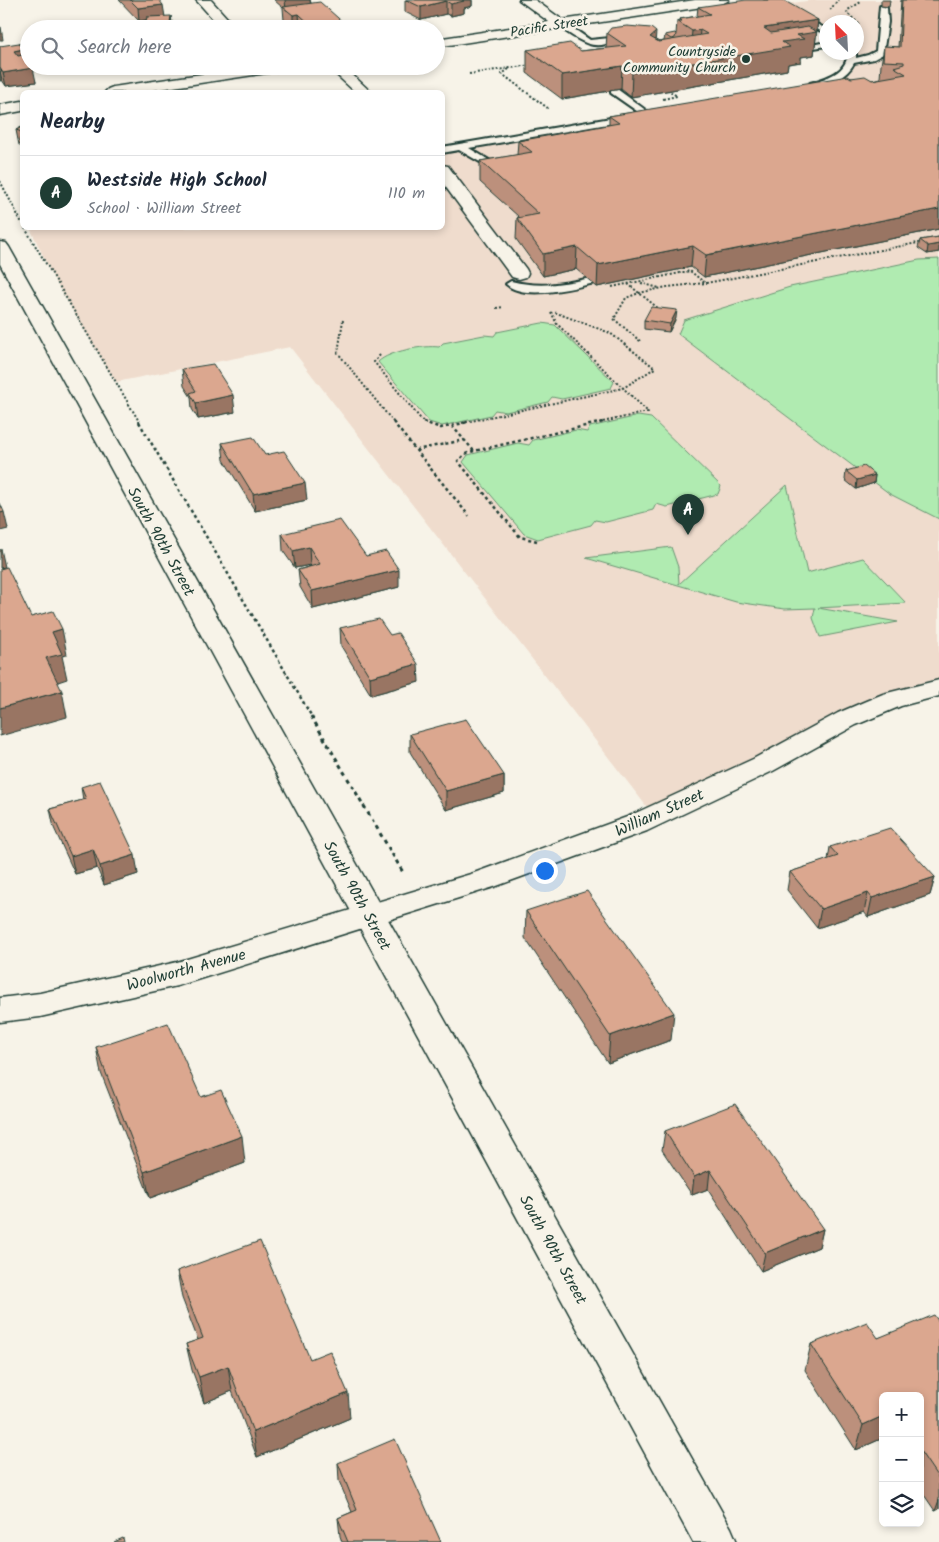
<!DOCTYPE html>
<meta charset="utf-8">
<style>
body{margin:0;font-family:Kalam,sans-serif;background:#f6f6f7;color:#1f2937}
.controls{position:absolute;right:15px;bottom:15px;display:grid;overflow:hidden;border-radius:8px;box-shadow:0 2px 8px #0003}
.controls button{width:45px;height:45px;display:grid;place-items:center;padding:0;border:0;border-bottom:1px solid #e0e1e3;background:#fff;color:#1f2937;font:25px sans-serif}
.compass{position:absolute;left:819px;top:15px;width:45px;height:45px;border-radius:50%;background:#fff;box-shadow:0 2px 8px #0003;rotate:336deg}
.you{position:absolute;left:544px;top:870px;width:18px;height:18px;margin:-12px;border:4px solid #fff;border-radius:50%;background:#1a73e8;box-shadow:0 0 0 8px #1a73e833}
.badge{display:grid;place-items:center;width:32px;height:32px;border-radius:50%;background:#1f3d34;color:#fff;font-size:16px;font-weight:700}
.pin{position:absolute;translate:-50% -41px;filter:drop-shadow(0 1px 2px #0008)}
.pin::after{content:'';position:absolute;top:26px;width:18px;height:15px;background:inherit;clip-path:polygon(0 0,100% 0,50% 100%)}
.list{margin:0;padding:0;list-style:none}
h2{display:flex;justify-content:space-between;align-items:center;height:65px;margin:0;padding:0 20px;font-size:21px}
h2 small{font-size:16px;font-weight:400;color:#747a83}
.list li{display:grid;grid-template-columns:32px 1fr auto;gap:15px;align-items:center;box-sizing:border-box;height:75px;padding:0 20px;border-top:1px solid #e0e1e3}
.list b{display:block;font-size:19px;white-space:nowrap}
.list p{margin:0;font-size:16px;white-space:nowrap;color:#747a83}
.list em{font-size:16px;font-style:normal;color:#747a83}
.icon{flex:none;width:28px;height:28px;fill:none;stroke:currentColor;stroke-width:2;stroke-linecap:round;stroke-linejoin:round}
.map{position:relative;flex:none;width:939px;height:1542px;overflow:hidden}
.search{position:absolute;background:#fff;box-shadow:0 2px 8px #0003;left:20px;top:20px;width:425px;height:55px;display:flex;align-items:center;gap:12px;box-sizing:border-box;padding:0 18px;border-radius:28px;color:#747a83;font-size:19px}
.panel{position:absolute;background:#fff;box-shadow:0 2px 8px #0003;left:20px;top:90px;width:425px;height:140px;border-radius:8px}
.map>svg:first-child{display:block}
.built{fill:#efdccd}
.green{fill:#b0ebb1;stroke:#689472}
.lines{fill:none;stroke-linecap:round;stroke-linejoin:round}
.service-casing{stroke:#1f3d34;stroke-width:4}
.minor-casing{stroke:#1f3d34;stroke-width:3}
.primary-casing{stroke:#1f3d34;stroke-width:3}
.path-far2{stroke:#1f3d34;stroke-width:2;stroke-dasharray:2 2;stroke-linecap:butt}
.path-far1{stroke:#1f3d34;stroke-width:2.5;stroke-dasharray:3 3;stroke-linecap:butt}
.path{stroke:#1f3d34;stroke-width:3;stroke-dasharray:4 4;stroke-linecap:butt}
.service{fill:#f7f3e8;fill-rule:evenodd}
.minor{fill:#f7f3e8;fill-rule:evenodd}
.primary{fill:#f7f3e8;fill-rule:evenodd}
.wall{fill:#bc907b;stroke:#1f3d34}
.shaded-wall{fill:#997564;stroke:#1f3d34}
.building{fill:#dba78f;stroke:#1f3d34}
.poi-dot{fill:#1f3d34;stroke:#f7f3e8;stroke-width:2}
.labels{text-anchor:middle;stroke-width:5;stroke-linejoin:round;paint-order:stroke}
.far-street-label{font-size:14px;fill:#1f3d34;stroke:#f7f3e8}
.far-poi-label{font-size:14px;fill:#1f3d34;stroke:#f7f3e8;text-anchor:end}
.street-label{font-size:16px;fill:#1f3d34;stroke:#f7f3e8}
</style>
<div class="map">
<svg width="939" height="1542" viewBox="0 0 939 1542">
<rect width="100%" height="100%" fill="#f7f3e8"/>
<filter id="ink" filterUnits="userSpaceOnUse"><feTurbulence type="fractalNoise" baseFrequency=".02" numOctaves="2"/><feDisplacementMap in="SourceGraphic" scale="10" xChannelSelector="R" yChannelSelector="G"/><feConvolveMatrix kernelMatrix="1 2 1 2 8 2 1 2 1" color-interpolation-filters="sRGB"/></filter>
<g filter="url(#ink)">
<path class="built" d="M813,0H939V688L911,695L654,816L290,347L116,382L54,279L30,228H442L443,150L800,88L844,72L852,53L856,52V22H826V32L779,5Z"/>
<path class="green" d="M939,259V519L890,494L678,334L684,320L790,287L919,260Z
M542,323L555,325L614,382L611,388L562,399L552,397L548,402L506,412L495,410L491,415L442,426L429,422L378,362C389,351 424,345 439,347L443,343L484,335L494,336L497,332Z
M638,416L651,418L721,486L718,494L667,507L656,504L653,510L606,522L595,520L591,525L538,539L524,534L463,462L468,455L518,443L529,445L533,440L576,430L587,432L590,427Z
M787,485L807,573L863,558L906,603L818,608L898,622L820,637L813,618L815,608L785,609L736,602L586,558L671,547L678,567L679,584Z"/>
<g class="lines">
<g class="service-casing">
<path id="service" d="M765,0H774L826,29V34Z
M880,6L887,8L888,22L883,54L874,59L854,63C848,76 825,89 810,87V83C827,78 847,73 848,52H856V58L868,55L876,51Z
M558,22H564L590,40L610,38L614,40C593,54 575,37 558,26Z
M826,42V46L796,51L792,49Z
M611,89H617L651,114L644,116L611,93Z
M628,115L631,116V120L469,148L504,169L506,171L501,174L459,150L442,153V147Z
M591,278L596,281L595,283C573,288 524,301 506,284L511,281C539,288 563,284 591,278Z"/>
</g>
<g class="minor-casing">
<path id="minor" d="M196,0H211L237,29H222Z
M519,0H535L568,24L561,28L556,27Z
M327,66H343L371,92H355Z
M442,165L448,166L526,269L528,273L526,277L519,279L512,277L442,182Z
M939,680V696L901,706L856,725L773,771L647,831L494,887L177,986L40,1017L0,1022V998L40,993L177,962L474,873L627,817L753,759L838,713L866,701L883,694Z"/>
</g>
<g class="primary-casing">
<path id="primary" d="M695,0H729L722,4L436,47V39Z
M256,66H294L287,70L140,92H105L108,89L113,87Z
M22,101V111L0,115V105Z
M0,242L6,243L9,247L731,1528L737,1542H693L0,264Z"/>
</g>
<path class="path-far2" d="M830,10L838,0
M859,24L847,13L848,10L861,2
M509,69L502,74L549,109
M469,74L531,65
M663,99L677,96L668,90
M0,181L22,223
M25,228L140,423
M641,283L659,288
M628,284L659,309
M612,287L690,271L705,283
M496,308L503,307
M551,312L557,324L648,412L598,423
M343,320L338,353L394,423
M640,341L614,319L626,298L639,293L667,287L706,283L923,242
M380,355L374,362L424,423
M462,423L623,388L655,368L610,333L554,312"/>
<path class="path-far1" d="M139,422L312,717
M393,422L469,516
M423,422L441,428L468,422
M452,426L474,451
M416,450L464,440
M537,541L520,537L458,461L465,454L474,451L603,422"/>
<path class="path" d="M311,716L404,874"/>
<use href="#service" class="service"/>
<use href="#minor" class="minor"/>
<use href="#primary" class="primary"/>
</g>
<path class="wall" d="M119,0H159L145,25L146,20L139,21Z
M274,0H310L311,3L348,29H301L300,27L293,28L284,20L283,8Z
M405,0H472V6L464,8V13L451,16L446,14L421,20L405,12Z
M881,0H890L889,7L881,6Z
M901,0H939V229L704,277L691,267L597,287L576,269L543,276L516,239L517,218L519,217L480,182V161L517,155L518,141L609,125V116L851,78L872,80L880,78L881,65L884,46L898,47Z
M698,7L818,20L814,55L801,57V62L788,64L787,70L631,97L621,89L562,99L527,73V50L581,51L606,48L607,33L655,40L659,42L664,41L665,35L676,34L677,21H680V19L697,16Z
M0,46L23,49L25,57L36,82L6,86L2,80L0,81Z
M22,127V149V145H19L16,130Z
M939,237V252L927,254L918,248L920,240Z
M676,318L669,332L644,329V320Z
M182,369L235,412L198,419L192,409L191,397L184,386Z
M222,443L265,455L307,500L255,511L224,460Z
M846,471L875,475L874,483L856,489L845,480Z
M282,534L366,556L399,587L313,609L300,587L298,570L311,566L310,565L295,568L283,551Z
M340,628L419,682L371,695L341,646Z
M410,734L504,775V793L446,810L410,752Z
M81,787L138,874L104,885L97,868L75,874L54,828L50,809L83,800Z
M830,847L935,877L930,895L868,917L864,912L817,928L787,890L790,872L828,860Z
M526,911L671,1040L608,1063L525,938Z
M96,1047L201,1097L245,1163L150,1198L101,1073Z
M665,1131L823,1229L819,1247L761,1271L708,1189L692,1195L662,1150Z
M177,1271L310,1359L350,1418L257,1457L232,1391L204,1403L192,1370L186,1344L198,1340L182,1298Z
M939,1322V1509L935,1511L920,1489V1396H883V1438L856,1450L805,1370L811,1344L878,1338Z
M338,1463L441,1542H342L340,1536L338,1518L352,1512L339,1481Z"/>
<path class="shaded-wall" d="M285,0H310L311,6L286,10Z
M457,0H472V6L464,8V13L451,16V4Z
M446,1V14L421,20V7Z
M163,5L165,17L139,21L138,8Z
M299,14L300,27L293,28V15Z
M171,16L173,29H169Z
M818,20L814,55L801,57V62L788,64L787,70L631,97L632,73L764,28Z
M347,26L348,29H326Z
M0,27H1L3,40H0Z
M700,30L698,53L690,54L692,31Z
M656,32L654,55L650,37Z
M23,49L26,62L16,64L14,51Z
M622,66L621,89L562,99V75Z
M33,68L36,82L6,86L3,73Z
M0,71L2,80L0,81Z
M939,209V229L704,277L706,255Z
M939,244V252L927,254L928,246Z
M693,246L691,267L597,287L598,265Z
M577,247L576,269L543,276V254Z
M677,310L676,318L669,332L670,324Z
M233,395L235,412L198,419L196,403Z
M875,475L874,483L856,489L857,480Z
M305,483L307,500L255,511L253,494Z
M4,512L8,529L0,531V513Z
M309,547L310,565L295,568L293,551Z
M1,549L5,567L0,568V550Z
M399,570V587L313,609L312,591Z
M62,629L67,655L62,656L67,679L52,684L46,658L52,632Z
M418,664L419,682L371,695L370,677Z
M62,691L67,717L0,736V708Z
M504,775V793L446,810V791Z
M93,849L97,868L75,874L71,856Z
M135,855L138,874L104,885L100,866Z
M935,877L930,895L868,917L872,898Z
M868,893L864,912L817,928L821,909Z
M674,1013L671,1040L608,1063L610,1036Z
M242,1136L245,1163L150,1198L144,1172Z
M710,1170L708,1189L692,1195L694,1177Z
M823,1229L819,1247L761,1271L765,1253Z
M228,1366L232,1391L204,1403L199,1377Z
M348,1393L350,1418L257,1457L253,1432Z
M883,1416V1438L856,1450L863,1425Z
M939,1500V1509L935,1511Z"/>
<path class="building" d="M130,0H159L163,5L138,8Z
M406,0H462L464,1L451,4L446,1L421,7Z
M746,0H783L818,20L764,28L771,33L808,27L817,32L797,35L804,39L782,42L790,47L632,73L622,66L562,75L527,50L570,43L581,51L626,46L607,33L611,28L627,26L651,28L656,32L650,37L659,42L707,34L700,30L692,31L677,21H682L680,19L710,14L698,7Z
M902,0H939V209L706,255L693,246L598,265L577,247L543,254L517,218L539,214L480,161L532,152L518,141L619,123L609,116L848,76L851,78L865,76L872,80L906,74L894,67L904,64V62L883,61L884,46L900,47Z
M320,2L347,26L326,29H315L299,14L293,15L283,7Z
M171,16L169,29H136L137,25H145L147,17Z
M675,33L676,34L675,38L671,39L665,35Z
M19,43L23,49L14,51L18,56L23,55L29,62V66H32L33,68L3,73L0,68V46Z
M22,127V132L16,130Z
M939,237V244L928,246L920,240Z
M651,307L677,310L670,324L644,320Z
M213,364L233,395L196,403L190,393L196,391L182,369Z
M253,437L265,455L284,451L305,483L253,494L222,443Z
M864,466L875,475L857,480L846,471Z
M0,503L4,512L0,513Z
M340,520L366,556L386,551L399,570L312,591L298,570L320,564L309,547L293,551L282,534Z
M7,567L31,617L53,611L62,629L52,632L62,654L46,658L62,691L0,708V569Z
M379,619L390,635L398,633L418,664L370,677L340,628Z
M466,719L504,775L446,791L410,734Z
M100,781L135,855L100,866L93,849L71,856L50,809L86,799L81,787Z
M890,828L935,877L872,898L868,893L821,909L790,872L838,856L830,847Z
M587,891L674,1013L610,1036L526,911Z
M168,1023L201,1097L221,1090L242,1136L144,1172L96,1047Z
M735,1104L823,1229L765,1253L710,1170L694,1177L665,1131Z
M260,1241L310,1359L330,1351L348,1393L253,1432L228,1366L199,1377L186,1344L203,1338L177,1271Z
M934,1315L939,1322V1479L920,1451V1396H883V1416L863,1425L811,1344L867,1322L878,1338Z
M395,1439L441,1542H348L338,1518L357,1510L338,1463Z
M123,1538L124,1542H114Z"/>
</g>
<circle class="poi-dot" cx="746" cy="59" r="5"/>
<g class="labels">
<g class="far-street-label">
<text transform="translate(549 26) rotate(-9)" y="5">Pacific Street</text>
</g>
<g class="far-poi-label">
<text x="736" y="56">Countryside<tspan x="736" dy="16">Community Church</tspan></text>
</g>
<g class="street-label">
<text transform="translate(162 541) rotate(61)" y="6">South 90th Street</text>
<text transform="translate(659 812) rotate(-24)" y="6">William Street</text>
<text transform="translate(358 895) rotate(61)" y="6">South 90th Street</text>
<text transform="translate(186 969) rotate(-15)" y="6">Woolworth Avenue</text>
<text transform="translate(554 1249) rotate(61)" y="6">South 90th Street</text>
</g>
</g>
</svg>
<div class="controls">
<button>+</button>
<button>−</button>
<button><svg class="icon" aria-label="layers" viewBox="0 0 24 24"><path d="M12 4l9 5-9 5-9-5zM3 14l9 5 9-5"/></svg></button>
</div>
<svg class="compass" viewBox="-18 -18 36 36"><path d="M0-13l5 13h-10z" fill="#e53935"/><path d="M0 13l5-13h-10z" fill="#747a83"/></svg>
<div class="you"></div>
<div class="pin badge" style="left:688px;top:535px">A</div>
<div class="search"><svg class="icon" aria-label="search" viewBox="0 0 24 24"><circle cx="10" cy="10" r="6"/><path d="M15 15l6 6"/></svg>Search here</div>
<section class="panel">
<h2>Nearby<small></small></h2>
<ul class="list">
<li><span class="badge">A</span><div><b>Westside High School</b><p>School · William Street</p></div><em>110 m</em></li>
</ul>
</section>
</div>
